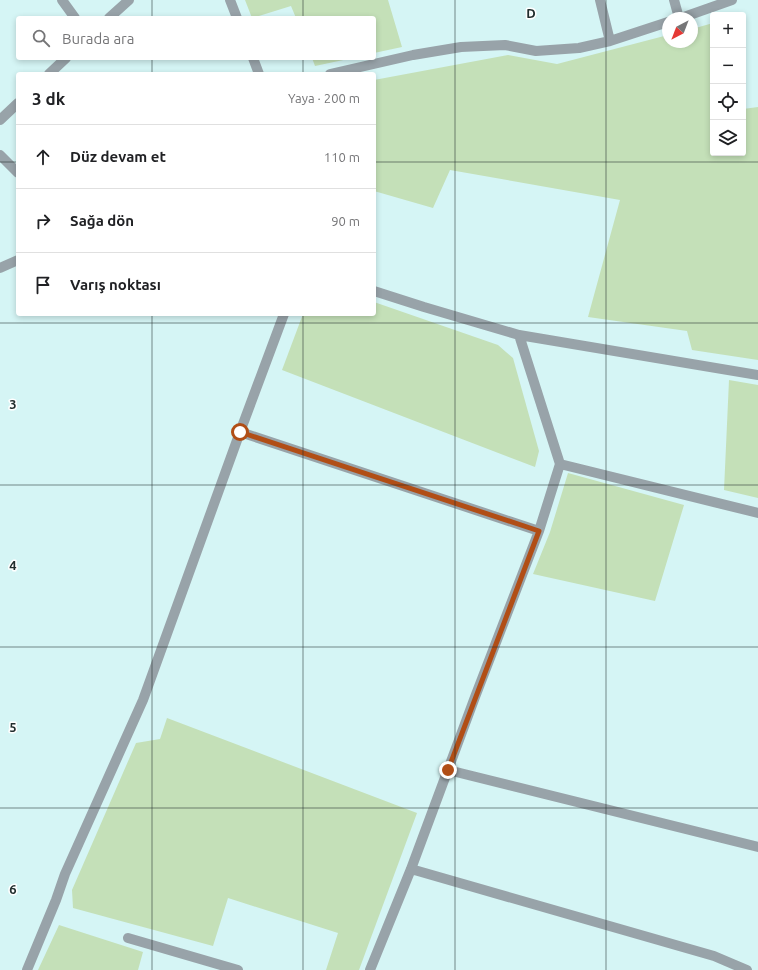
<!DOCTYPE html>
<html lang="tr">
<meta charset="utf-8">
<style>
body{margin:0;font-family:Ubuntu,sans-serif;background:#f6f6f6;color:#202124}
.controls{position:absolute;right:12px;top:12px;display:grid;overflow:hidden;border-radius:4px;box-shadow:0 2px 6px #0003}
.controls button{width:36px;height:36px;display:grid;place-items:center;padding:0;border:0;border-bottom:1px solid #e0e0e0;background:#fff;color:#202124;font:20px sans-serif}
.compass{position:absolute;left:662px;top:12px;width:36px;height:36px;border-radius:50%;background:#fff;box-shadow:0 2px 6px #0003;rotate:222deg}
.stop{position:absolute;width:12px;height:12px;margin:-9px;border:3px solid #b14e16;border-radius:50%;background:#fff}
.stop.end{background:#b14e16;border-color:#fff;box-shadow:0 1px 4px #0008}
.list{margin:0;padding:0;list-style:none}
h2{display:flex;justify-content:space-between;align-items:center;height:52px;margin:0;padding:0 16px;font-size:17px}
h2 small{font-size:13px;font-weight:400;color:#757577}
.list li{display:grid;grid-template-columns:26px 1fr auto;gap:12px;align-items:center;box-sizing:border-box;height:64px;padding:0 16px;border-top:1px solid #e0e0e0}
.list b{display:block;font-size:15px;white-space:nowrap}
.list em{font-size:13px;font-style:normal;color:#757577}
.icon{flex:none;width:22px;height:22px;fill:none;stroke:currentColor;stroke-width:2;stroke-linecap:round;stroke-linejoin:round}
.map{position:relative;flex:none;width:758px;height:970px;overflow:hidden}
.search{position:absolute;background:#fff;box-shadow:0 2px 6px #0003;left:16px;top:16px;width:360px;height:44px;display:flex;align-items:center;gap:10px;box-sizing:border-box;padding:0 14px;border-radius:4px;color:#757577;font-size:15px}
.panel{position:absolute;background:#fff;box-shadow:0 2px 6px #0003;left:16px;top:72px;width:360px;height:244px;border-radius:4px}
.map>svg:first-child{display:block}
.green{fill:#c4e0b8}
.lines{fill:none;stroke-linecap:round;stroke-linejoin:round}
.minor{stroke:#98a3a9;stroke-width:10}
.tertiary{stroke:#98a3a9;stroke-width:10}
.route{stroke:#b14e16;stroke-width:5}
.grid{fill:none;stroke:#212e2e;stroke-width:1;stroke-opacity:0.55}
.grid-label{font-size:13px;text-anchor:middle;font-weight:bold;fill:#212e2e;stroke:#fff;stroke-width:3;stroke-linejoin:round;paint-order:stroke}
</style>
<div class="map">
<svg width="758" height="970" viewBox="0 0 758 970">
<rect width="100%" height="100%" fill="#d5f5f5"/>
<path class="green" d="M245,0H388L402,47L374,53V18H296L291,6L252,18Z
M713,23V153H743V109L758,107V360L692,350L687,331L588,317L620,200L450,170L433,208L374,191V80L508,55L557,64L668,35V42H692V29Z
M312,58H353L315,66Z
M374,302L498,345L513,358L539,451L535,467L282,370L303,314H374Z
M729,380L758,385V498L724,490Z
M568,473L684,505L655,601L533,574L550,532Z
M167,718L417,813L359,970H326L338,933L228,898L213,946L73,908L72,890L136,743L160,739Z
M59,925L143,952L138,970H38Z"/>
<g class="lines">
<path class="minor" d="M62,0L75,18
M600,0L610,41
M674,0L679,18
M109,18L129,0
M681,18L732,0
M49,74L66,58
M330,74L413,55L461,47L505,45L536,51L579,48L610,41L668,22
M0,120L18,103
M0,155L18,173
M0,268L18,260
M374,291L424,307L519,335L758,375
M560,464L758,513
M448,770L758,847
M411,869L714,956L747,970
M128,938L238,970
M27,970L56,900L65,874L143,700L240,432L539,531
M370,970L411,869L475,697L539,531L560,464L519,335"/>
<path class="tertiary" d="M230,0L237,18
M253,58L259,74
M240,432L284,314"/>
</g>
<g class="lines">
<path class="route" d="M240,432L539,531L448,770"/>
</g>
<path class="grid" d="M152,0V18M303,0V18M455,0V970M606,0V970M152,58V74M303,58V74M0,162H18M374,162H758M152,314V970M303,314V970M0,323H758M0,485H758M0,647H758M0,808H758"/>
<g class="grid-label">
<text x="531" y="18">D</text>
<text x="13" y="409">3</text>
<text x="13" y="570">4</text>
<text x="13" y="732">5</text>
<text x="13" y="894">6</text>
</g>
</svg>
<div class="controls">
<button>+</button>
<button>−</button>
<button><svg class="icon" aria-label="locate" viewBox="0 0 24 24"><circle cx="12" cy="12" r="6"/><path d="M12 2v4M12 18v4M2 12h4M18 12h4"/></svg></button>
<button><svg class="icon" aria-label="layers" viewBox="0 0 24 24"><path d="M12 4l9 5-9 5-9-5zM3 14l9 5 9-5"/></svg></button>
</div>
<svg class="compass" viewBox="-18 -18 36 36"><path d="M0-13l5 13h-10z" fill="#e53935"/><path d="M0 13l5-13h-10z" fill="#757577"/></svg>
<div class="stop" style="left:240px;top:432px"></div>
<div class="stop end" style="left:448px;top:770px"></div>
<div class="search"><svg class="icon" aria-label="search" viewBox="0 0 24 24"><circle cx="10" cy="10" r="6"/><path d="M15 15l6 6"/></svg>Burada ara</div>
<section class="panel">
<h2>3 dk<small>Yaya · 200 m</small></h2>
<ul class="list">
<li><svg class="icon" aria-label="ahead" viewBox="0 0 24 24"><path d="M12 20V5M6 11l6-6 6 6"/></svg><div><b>Düz devam et</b></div><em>110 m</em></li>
<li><svg class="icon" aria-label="right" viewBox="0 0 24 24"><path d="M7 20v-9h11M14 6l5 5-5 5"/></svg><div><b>Sağa dön</b></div><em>90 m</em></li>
<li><svg class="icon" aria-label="arrive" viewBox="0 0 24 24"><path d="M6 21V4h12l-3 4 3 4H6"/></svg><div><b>Varış noktası</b></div></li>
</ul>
</section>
</div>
